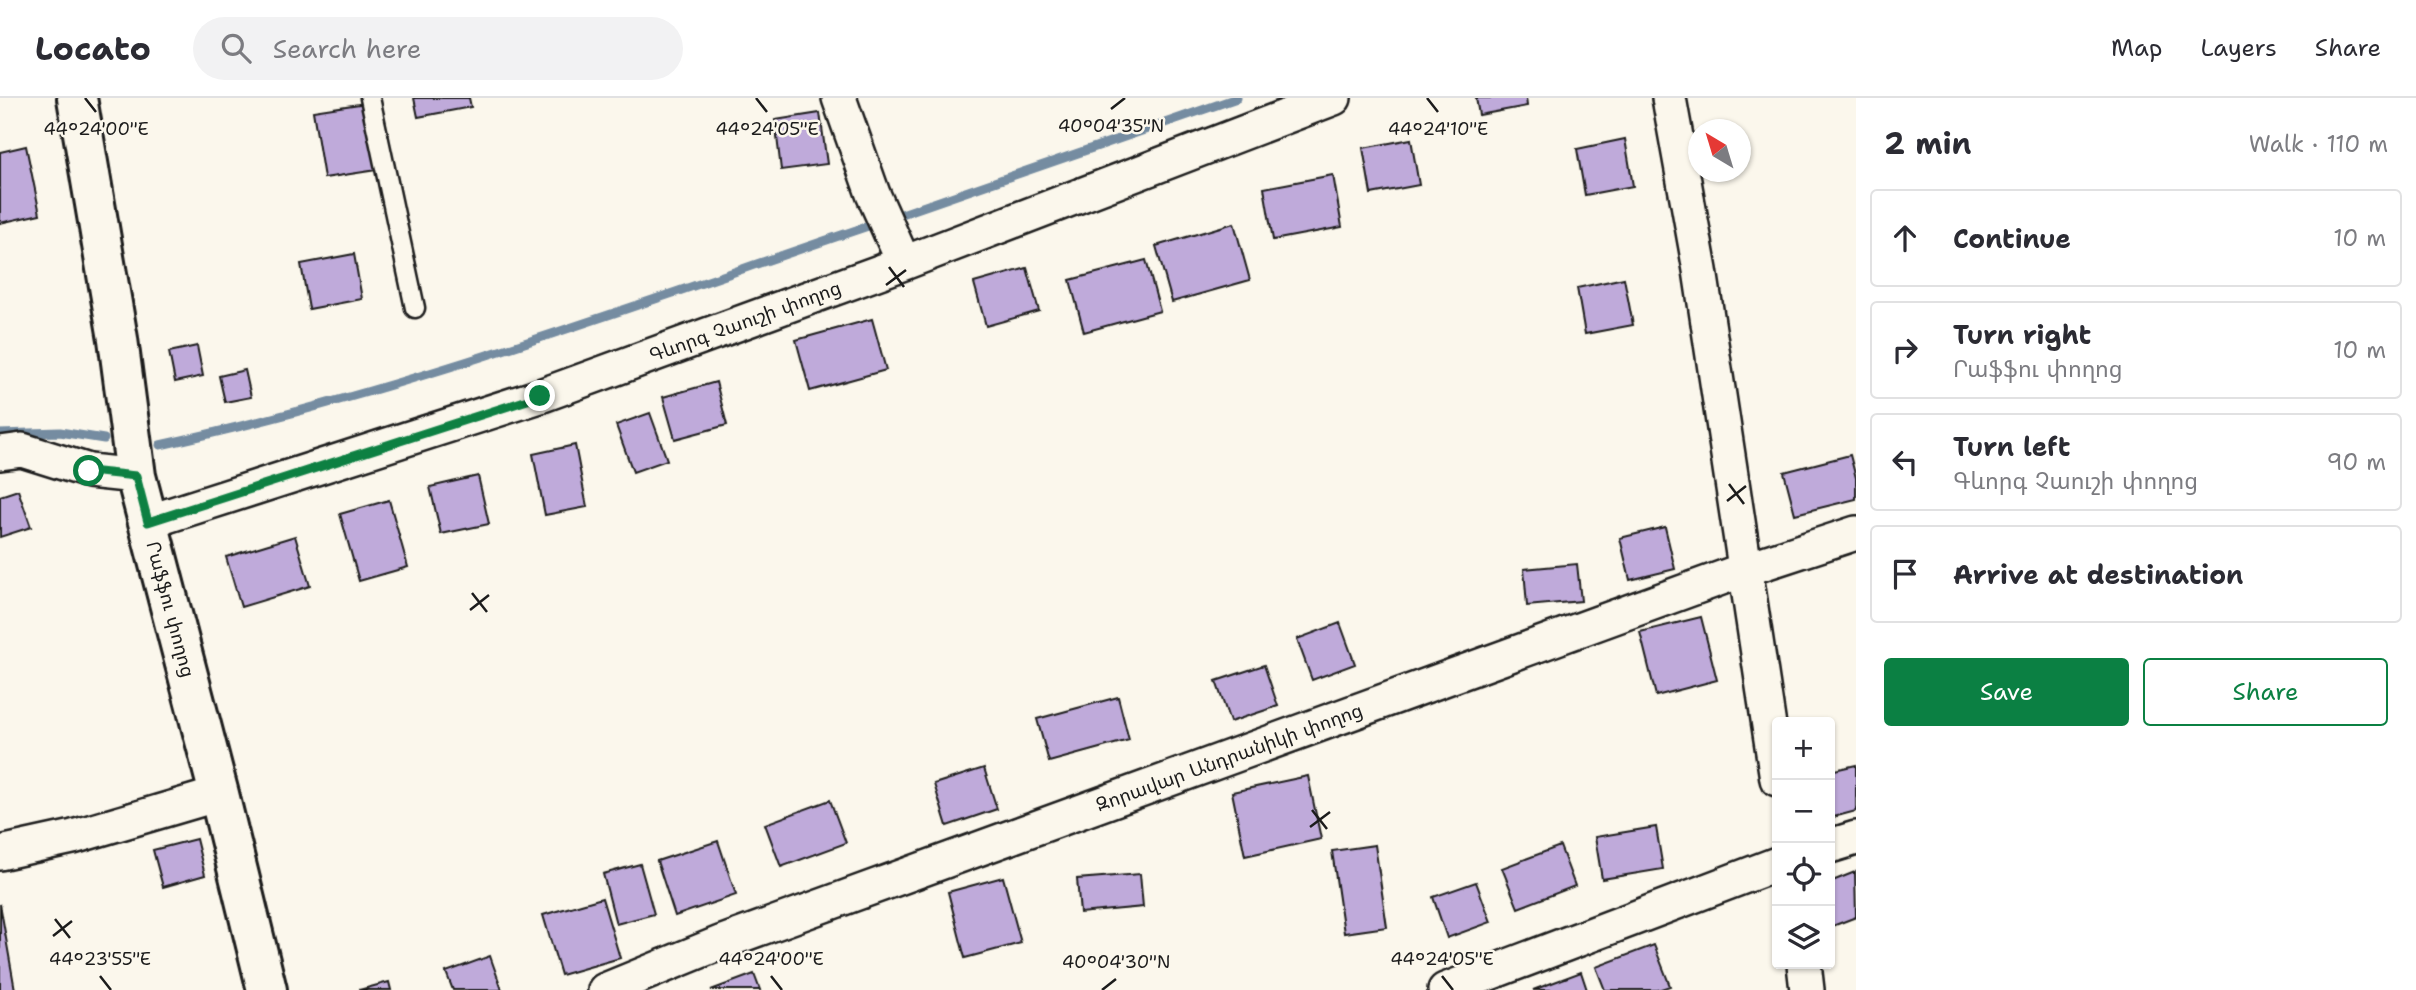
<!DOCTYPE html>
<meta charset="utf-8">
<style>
body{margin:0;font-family:"Shantell Sans","Noto Sans Armenian",sans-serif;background:#f2f2f3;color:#2b2b33}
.controls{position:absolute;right:21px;bottom:21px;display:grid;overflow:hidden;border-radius:7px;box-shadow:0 2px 5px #0004}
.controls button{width:63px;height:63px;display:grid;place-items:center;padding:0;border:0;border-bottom:2px solid #e1e1e2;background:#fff;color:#2b2b33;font:35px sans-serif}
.compass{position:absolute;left:1688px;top:21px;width:63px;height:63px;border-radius:50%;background:#fff;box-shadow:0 2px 5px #0004;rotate:322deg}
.stop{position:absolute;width:21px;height:21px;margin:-16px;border:5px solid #0b8043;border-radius:50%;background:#fff}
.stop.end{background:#0b8043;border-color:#fff;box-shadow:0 2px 7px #0008}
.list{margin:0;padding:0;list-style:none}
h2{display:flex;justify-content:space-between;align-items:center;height:91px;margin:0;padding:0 28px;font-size:30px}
h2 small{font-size:23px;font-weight:400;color:#7c7c81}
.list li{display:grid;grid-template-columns:46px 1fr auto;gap:21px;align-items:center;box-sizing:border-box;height:98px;margin:0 14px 14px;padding:0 14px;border:2px solid #e1e1e2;border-radius:7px}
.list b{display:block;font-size:26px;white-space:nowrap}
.list p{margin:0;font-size:23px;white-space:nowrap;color:#7c7c81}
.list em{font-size:23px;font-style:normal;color:#7c7c81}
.actions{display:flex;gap:14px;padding:21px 28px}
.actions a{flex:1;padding:16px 0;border:2px solid #0b8043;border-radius:7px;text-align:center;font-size:24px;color:#0b8043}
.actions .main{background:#0b8043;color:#fff}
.icon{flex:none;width:38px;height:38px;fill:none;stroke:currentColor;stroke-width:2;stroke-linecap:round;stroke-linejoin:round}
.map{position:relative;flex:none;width:1856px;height:892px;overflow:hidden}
header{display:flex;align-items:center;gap:42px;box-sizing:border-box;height:98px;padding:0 35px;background:#fff;border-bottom:2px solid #e1e1e2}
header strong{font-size:33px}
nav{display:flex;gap:38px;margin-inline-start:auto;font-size:24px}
.search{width:490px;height:63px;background:#f2f2f3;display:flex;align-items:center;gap:18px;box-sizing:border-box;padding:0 24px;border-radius:38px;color:#7c7c81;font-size:26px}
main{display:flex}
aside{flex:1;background:#fff}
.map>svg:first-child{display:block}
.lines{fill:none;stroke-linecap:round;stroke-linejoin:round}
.stream{stroke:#748ca1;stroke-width:9}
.building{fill:#bfaada;stroke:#1c1c1c;stroke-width:2}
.lane-casing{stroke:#1c1c1c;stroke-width:23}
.street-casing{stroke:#1c1c1c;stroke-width:38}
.secondary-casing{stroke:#1c1c1c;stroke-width:44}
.lane{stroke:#fbf7ec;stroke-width:18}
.street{stroke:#fbf7ec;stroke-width:33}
.secondary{stroke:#fbf7ec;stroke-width:38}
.route{stroke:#0b8043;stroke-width:9}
.ticks{fill:none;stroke:#1c1c1c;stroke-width:2.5}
.labels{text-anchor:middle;stroke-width:5;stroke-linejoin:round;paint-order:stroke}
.street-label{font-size:19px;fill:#1c1c1c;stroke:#fbf7ec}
.ticks-label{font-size:18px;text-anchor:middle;fill:#1c1c1c;stroke:#fbf7ec;stroke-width:5;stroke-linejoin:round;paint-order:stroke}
</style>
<header>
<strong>Locato</strong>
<div class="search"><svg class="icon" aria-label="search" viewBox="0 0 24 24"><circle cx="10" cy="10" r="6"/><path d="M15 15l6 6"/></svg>Search here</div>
<nav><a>Map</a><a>Layers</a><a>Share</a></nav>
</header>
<main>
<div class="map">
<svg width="1856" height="892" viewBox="0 0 1856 892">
<rect width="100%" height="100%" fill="#fbf7ec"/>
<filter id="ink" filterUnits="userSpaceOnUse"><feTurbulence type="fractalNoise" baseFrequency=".0143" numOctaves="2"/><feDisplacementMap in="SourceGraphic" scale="14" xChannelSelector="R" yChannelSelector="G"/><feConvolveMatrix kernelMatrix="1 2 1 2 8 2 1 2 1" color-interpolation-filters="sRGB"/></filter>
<g filter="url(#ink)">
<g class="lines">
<path class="stream" d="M899,117L1237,0
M0,336L60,334L104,341
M160,347C405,294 642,204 880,124"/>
</g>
<path class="building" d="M414,0H469L471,9L418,19Z
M1476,0H1526L1527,8L1479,17Z
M366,5L377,72L324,80L313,13Z
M820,15L827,66L781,72L775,22Z
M1411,41L1419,87L1371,96L1363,50Z
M1625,41L1633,88L1585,97L1577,51Z
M26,48L40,116L0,125V54Z
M1333,77L1342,129L1273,142L1264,90Z
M1234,125L1250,182L1172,204L1156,148Z
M354,156L362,201L309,211L301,166Z
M1146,162L1160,213L1084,234L1070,182Z
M1027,170L1039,213L986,228L974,185Z
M1624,180L1633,227L1585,236L1577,190Z
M872,221L886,272L810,293L796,242Z
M197,248L203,278L175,284L169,254Z
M245,272L251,299L225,304L219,278Z
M716,284L727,327L675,341L663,299Z
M650,315L667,362L633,374L616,327Z
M575,347L587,409L545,417L533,356Z
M1850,357L1856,380V401L1795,416L1784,374Z
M478,378L489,426L441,436L430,389Z
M18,392L31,429L0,439V398Z
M389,402L408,469L359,483L340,416Z
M1665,429L1675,471L1630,482L1620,440Z
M295,438L310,488L241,509L226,459Z
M1577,466L1581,503L1527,508L1524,471Z
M1701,519L1717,582L1656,598L1640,534Z
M1340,525L1355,566L1312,582L1297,541Z
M1264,567L1278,608L1230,624L1216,583Z
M1118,599L1129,642L1049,664L1037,621Z
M1856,667V713L1830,720V673Z
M984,670L997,711L947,728L934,686Z
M1308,678L1321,741L1245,758L1232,694Z
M830,702L846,745L781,769L765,726Z
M1656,729L1663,771L1602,781L1595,739Z
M196,741L205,777L163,789L153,752Z
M718,743L736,797L675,818L657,763Z
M1375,747L1387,829L1344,835L1332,753Z
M1560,748L1575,788L1518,810L1502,770Z
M640,766L654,816L616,826L603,776Z
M1855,774L1856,819L1830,829V784Z
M1140,776L1143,809L1080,815L1077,781Z
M1003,779L1021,845L965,860L948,794Z
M1476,784L1491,824L1447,840L1433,799Z
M602,800L620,860L561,877L543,817Z
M0,806L15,892H0Z
M1654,847L1670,888L1658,892H1605L1596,869Z
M490,858L502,892H453L446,874Z
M1581,874L1587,892H1533Z
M754,876L760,892H711Z
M389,884L391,892H359Z"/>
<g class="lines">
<g class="lane-casing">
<path id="lane" d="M370,0L415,210"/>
</g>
<g class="street-casing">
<path id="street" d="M839,0L873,96L904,165
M1669,0L1700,172L1777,681
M0,355L22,352L89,373L136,378
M148,424L540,298L904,165L1334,0
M1830,748L1856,740
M0,755L73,739L219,696
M1804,866L1807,892
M605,892L720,845L1746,471L1856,435
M1445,892L1777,766"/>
</g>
<g class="secondary-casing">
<path id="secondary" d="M77,0L118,241L136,378L219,696L267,892"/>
</g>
<use href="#lane" class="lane"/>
<use href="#street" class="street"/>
<use href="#secondary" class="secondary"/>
</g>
</g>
<g class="lines" filter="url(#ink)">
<path class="route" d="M89,373L136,378L148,424L540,298"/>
</g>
<path class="ticks" d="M85,0L96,14M756,0L767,14M1427,0L1438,14M1111,11L1125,0M889,169L904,189M886,187L906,172M1729,386L1744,406M1727,403L1746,388M472,495L487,514M470,512L489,497M1312,712L1327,731M1310,729L1330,714M55,821L70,840M53,838L72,823M100,878L111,892M771,878L782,892M1442,878L1453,892M1102,892L1116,881"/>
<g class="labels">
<g class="street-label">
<text transform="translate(745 223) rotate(-20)" y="7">Գևորգ Չաուշի փողոց</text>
<text transform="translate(171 511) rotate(75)" y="7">Րաֆֆու փողոց</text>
<text transform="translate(1229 659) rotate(-20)" y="7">Զորավար Անդրանիկի փողոց</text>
</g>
</g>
<g class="ticks-label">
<text x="1111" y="34">40°04'35"N</text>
<text x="96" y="37">44°24'00"E</text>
<text x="767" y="37">44°24'05"E</text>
<text x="1438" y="37">44°24'10"E</text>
<text x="100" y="867">44°23'55"E</text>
<text x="771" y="867">44°24'00"E</text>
<text x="1442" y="867">44°24'05"E</text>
<text x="1116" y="870">40°04'30"N</text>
</g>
</svg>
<div class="controls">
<button>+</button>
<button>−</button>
<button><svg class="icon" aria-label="locate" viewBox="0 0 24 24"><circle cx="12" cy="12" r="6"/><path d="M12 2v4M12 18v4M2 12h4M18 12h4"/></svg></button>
<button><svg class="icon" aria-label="layers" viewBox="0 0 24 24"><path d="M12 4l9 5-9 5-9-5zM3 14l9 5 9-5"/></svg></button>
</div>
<svg class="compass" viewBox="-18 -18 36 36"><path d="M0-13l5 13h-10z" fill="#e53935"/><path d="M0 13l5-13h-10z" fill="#7c7c81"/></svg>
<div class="stop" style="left:89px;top:373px"></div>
<div class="stop end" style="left:540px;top:298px"></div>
</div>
<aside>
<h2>2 min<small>Walk · 110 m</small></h2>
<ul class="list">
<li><svg class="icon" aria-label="ahead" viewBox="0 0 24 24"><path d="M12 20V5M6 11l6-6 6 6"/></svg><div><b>Continue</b></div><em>10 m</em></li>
<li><svg class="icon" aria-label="right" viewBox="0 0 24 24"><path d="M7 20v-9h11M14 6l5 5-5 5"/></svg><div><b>Turn right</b><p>Րաֆֆու փողոց</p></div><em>10 m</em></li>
<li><svg class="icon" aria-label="left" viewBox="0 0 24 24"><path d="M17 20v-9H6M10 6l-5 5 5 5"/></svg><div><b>Turn left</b><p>Գևորգ Չաուշի փողոց</p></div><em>90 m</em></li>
<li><svg class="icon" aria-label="arrive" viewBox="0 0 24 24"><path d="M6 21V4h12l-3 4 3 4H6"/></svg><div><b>Arrive at destination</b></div></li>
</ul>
<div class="actions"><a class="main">Save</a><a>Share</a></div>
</aside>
</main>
